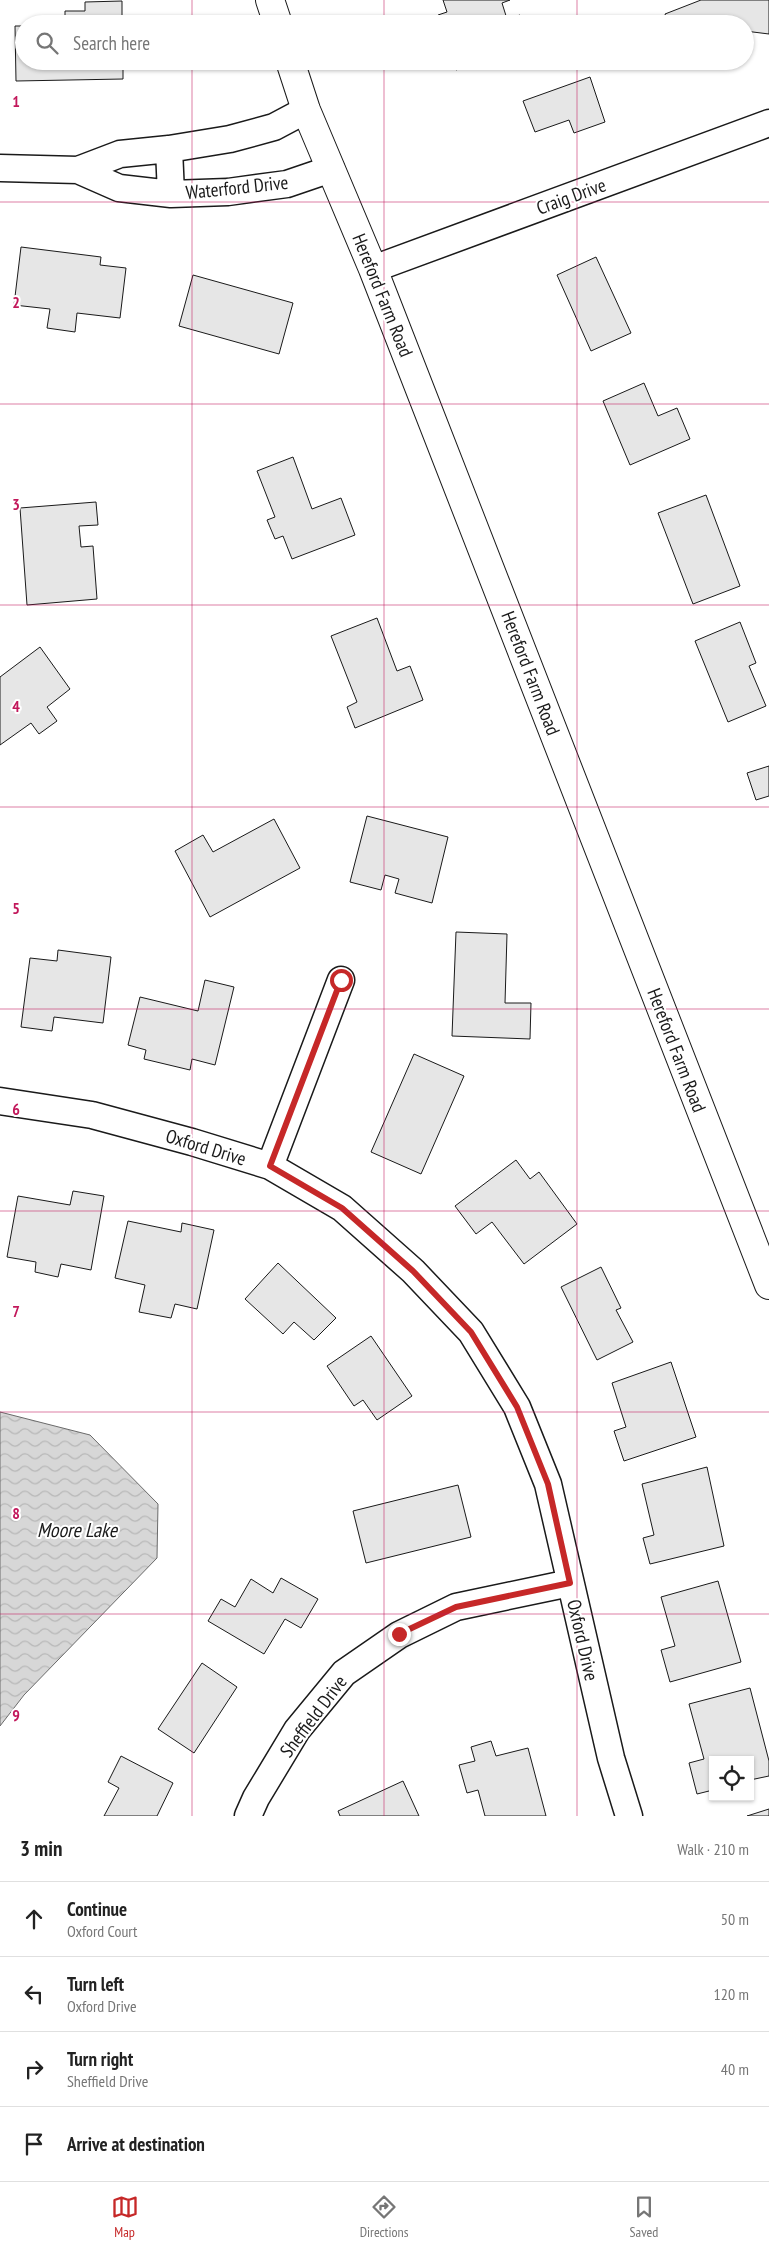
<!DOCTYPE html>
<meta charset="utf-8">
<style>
body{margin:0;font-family:"PT Sans Narrow",sans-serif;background:#f2f2f2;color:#222}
.controls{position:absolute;right:15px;bottom:15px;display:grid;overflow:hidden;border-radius:0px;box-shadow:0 1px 4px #0004}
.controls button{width:45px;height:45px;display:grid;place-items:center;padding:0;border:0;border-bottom:1px solid #e0e0e0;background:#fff;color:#222;font:25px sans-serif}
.stop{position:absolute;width:15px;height:15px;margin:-11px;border:4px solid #c62828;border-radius:50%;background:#fff}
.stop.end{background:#c62828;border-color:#fff;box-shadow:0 1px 5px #0008}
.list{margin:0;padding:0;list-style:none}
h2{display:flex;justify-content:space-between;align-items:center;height:65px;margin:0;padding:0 20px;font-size:21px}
h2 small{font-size:16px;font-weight:400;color:#767676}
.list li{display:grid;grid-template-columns:32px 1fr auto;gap:15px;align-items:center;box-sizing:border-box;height:75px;padding:0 20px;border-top:1px solid #e0e0e0}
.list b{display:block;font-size:19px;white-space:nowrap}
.list p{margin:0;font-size:16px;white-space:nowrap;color:#767676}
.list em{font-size:16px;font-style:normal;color:#767676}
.icon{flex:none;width:28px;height:28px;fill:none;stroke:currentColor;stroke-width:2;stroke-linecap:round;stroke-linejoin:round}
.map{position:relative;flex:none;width:769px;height:1816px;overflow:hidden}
.search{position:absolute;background:#fff;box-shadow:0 1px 4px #0004;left:15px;right:15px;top:15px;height:55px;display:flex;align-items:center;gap:12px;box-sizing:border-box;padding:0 18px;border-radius:28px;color:#767676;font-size:19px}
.sheet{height:365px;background:#fff}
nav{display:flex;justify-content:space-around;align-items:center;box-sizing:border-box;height:70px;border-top:1px solid #e0e0e0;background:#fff;font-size:14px;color:#767676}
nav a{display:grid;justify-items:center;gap:2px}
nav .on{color:#c62828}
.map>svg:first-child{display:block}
.water{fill:url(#water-waves);stroke:#6a6a6a}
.building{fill:#e6e6e6;stroke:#1a1a1a}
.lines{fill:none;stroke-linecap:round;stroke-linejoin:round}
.street-casing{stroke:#1a1a1a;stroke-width:29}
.secondary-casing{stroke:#1a1a1a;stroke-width:30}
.street{stroke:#fff;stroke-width:26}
.secondary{stroke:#fff;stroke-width:28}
.route{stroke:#c62828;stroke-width:6}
.grid{fill:none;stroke:#c2185b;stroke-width:1;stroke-opacity:0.55}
.labels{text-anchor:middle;stroke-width:4;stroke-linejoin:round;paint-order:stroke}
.street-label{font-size:19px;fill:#1a1a1a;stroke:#fff}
.water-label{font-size:20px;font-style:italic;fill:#1a1a1a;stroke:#fff}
.grid-label{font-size:16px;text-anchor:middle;font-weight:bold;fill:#c2185b;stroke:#fff;stroke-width:4;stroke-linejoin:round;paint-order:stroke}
</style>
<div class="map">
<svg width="769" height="1816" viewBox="0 0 769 1816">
<defs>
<pattern id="water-waves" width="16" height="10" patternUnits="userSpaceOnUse" patternTransform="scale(1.25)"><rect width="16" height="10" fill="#d7d7d7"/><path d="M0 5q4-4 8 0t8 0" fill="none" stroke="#b8b8b8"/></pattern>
</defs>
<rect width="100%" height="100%" fill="#fff"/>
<path class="water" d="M0,1412L90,1435L158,1504L157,1558L24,1695L0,1726Z"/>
<path class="building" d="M443,0H510L502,3L507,19L520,15L523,24H441L438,15L447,12Z
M701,0H769V34L745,31V24H668L665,14Z
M122,1V24H65V11H85V2Z
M15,26H24V61H123V79L16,81Z
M454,61H481L456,70Z
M590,77L605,122L574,133L569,120L535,132L523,101Z
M21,247L101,257L100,265L126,268L120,318L77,313L75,332L47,328L50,309L14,305Z
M596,257L631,333L591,351L557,275Z
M193,275L293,303L279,354L179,326Z
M644,383L658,416L677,408L690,439L630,465L603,401Z
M293,457L312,509L341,498L355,535L292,559L283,536L275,539L267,520L275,517L257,471Z
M706,495L740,586L693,604L658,513Z
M96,502L98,525L79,526L81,547L93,546L97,599L27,605L20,508Z
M377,618L397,671L410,666L423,700L355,728L347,707L357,702L331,636Z
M740,622L756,663L749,666L766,706L728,722L695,641Z
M40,647L70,689L47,707L57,721L39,734L31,723L0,745V677Z
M769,766V796L756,800L747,773Z
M367,816L448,837L432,903L395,893L399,879L385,875L381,890L350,882Z
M274,819L300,868L210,917L175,851L203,835L213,852Z
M456,932L507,934L505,1003H531L530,1039L452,1036Z
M58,950L111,957L103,1023L54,1017L52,1031L21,1027L30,958L57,961Z
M205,980L234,987L215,1065L192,1059L190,1070L144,1059L146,1050L128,1045L140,997L198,1011Z
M414,1054L464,1076L421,1174L371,1152Z
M516,1160L530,1179L539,1172L577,1224L524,1264L492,1222L476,1234L455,1206Z
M73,1191L104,1196L91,1270L61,1264L58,1277L35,1272L36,1262L7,1257L18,1196L70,1205Z
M128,1221L181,1232L182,1223L214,1230L197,1309L175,1304L171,1318L139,1312L145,1285L115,1278Z
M278,1263L336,1318L314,1340L294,1322L283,1334L245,1299Z
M601,1267L621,1308L616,1310L633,1342L597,1360L561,1287Z
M371,1336L412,1396L377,1420L363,1400L354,1406L327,1366Z
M671,1362L696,1437L624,1461L614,1431L626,1427L612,1383Z
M707,1467L724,1546L650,1564L643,1538L654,1535L642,1484Z
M458,1485L471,1537L366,1563L353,1511Z
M281,1578L318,1599L301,1628L285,1619L264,1654L208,1621L221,1599L235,1607L251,1579L273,1593Z
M718,1581L741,1662L670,1682L661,1650L675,1646L661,1597Z
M202,1663L237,1687L194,1753L158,1729Z
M750,1688L769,1761V1776L750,1780V1760H713V1790L697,1794L689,1763L704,1759L689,1704Z
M491,1741L496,1756L528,1748L546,1816H485L478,1790L467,1793L459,1765L475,1761L471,1747Z
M121,1756L173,1783L157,1816H104L119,1788L108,1782Z
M403,1781L419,1816H340L338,1811Z
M769,1809V1816H747Z"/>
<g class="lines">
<g class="street-casing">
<path id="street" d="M169,149L171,194
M0,168L78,170L120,154L169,149L230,139L274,127L306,110
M78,170L119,188L171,194L228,192L287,184L331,169
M373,269L769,123
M0,1101L92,1115L192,1142L270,1166L342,1208L413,1271L471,1332L517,1407L548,1484L611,1758L629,1816
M270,1166L341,980
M248,1816L256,1798L297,1730L344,1673L399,1635L456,1607L570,1583"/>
</g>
<g class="secondary-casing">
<path id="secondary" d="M270,0L278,24
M290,61L306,110L373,269L769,1285"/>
</g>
<use href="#street" class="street"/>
<use href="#secondary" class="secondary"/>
</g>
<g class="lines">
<path class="route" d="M341,980L270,1166L342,1208L413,1271L471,1332L517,1407L548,1484L570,1583L456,1607L399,1634"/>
</g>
<path class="grid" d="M192,0V24M384,0V24M577,0V24M192,61V1816M384,61V1816M577,61V1816M0,202H769M0,404H769M0,605H769M0,807H769M0,1009H769M0,1211H769M0,1412H769M0,1614H769"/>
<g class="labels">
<g class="street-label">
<text transform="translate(237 187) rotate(-6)" y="7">Waterford Drive</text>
<text transform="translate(571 196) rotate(-20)" y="7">Craig Drive</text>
<text transform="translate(383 295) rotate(68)" y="7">Hereford Farm Road</text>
<text transform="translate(531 673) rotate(69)" y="7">Hereford Farm Road</text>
<text transform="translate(677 1050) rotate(69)" y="7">Hereford Farm Road</text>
<text transform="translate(206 1147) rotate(17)" y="7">Oxford Drive</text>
<text transform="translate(583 1640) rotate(77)" y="7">Oxford Drive</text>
<text transform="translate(313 1716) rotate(-53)" y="7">Sheffield Drive</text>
</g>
<g class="water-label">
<text x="77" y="1537">Moore Lake</text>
</g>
</g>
<g class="grid-label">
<text x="16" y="107">1</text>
<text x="16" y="308">2</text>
<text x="16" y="510">3</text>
<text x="16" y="712">4</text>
<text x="16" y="914">5</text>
<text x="16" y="1115">6</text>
<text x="16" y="1317">7</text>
<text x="16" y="1519">8</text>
<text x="16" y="1721">9</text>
</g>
</svg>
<div class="controls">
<button><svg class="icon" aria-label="locate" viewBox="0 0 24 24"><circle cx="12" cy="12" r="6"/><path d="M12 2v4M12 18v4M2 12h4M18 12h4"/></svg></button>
</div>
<div class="stop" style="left:341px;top:980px"></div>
<div class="stop end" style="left:399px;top:1634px"></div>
<div class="search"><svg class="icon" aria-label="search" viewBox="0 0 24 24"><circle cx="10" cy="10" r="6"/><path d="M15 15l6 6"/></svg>Search here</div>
</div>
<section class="sheet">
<h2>3 min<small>Walk · 210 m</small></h2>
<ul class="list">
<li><svg class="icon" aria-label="ahead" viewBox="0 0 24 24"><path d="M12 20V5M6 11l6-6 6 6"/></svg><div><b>Continue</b><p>Oxford Court</p></div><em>50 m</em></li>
<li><svg class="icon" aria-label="left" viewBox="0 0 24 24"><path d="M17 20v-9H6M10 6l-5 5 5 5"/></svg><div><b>Turn left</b><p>Oxford Drive</p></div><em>120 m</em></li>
<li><svg class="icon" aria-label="right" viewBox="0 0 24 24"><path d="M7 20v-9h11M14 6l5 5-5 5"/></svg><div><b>Turn right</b><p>Sheffield Drive</p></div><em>40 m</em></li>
<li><svg class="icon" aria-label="arrive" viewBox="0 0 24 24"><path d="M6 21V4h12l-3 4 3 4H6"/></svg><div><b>Arrive at destination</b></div></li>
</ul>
</section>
<nav>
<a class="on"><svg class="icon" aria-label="map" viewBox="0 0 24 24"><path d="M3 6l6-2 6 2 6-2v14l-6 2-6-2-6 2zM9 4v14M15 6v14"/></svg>Map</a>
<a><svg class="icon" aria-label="directions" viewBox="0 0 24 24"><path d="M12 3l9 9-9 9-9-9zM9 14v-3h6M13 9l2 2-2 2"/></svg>Directions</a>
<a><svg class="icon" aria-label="saved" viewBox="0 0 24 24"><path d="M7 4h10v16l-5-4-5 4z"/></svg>Saved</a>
</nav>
